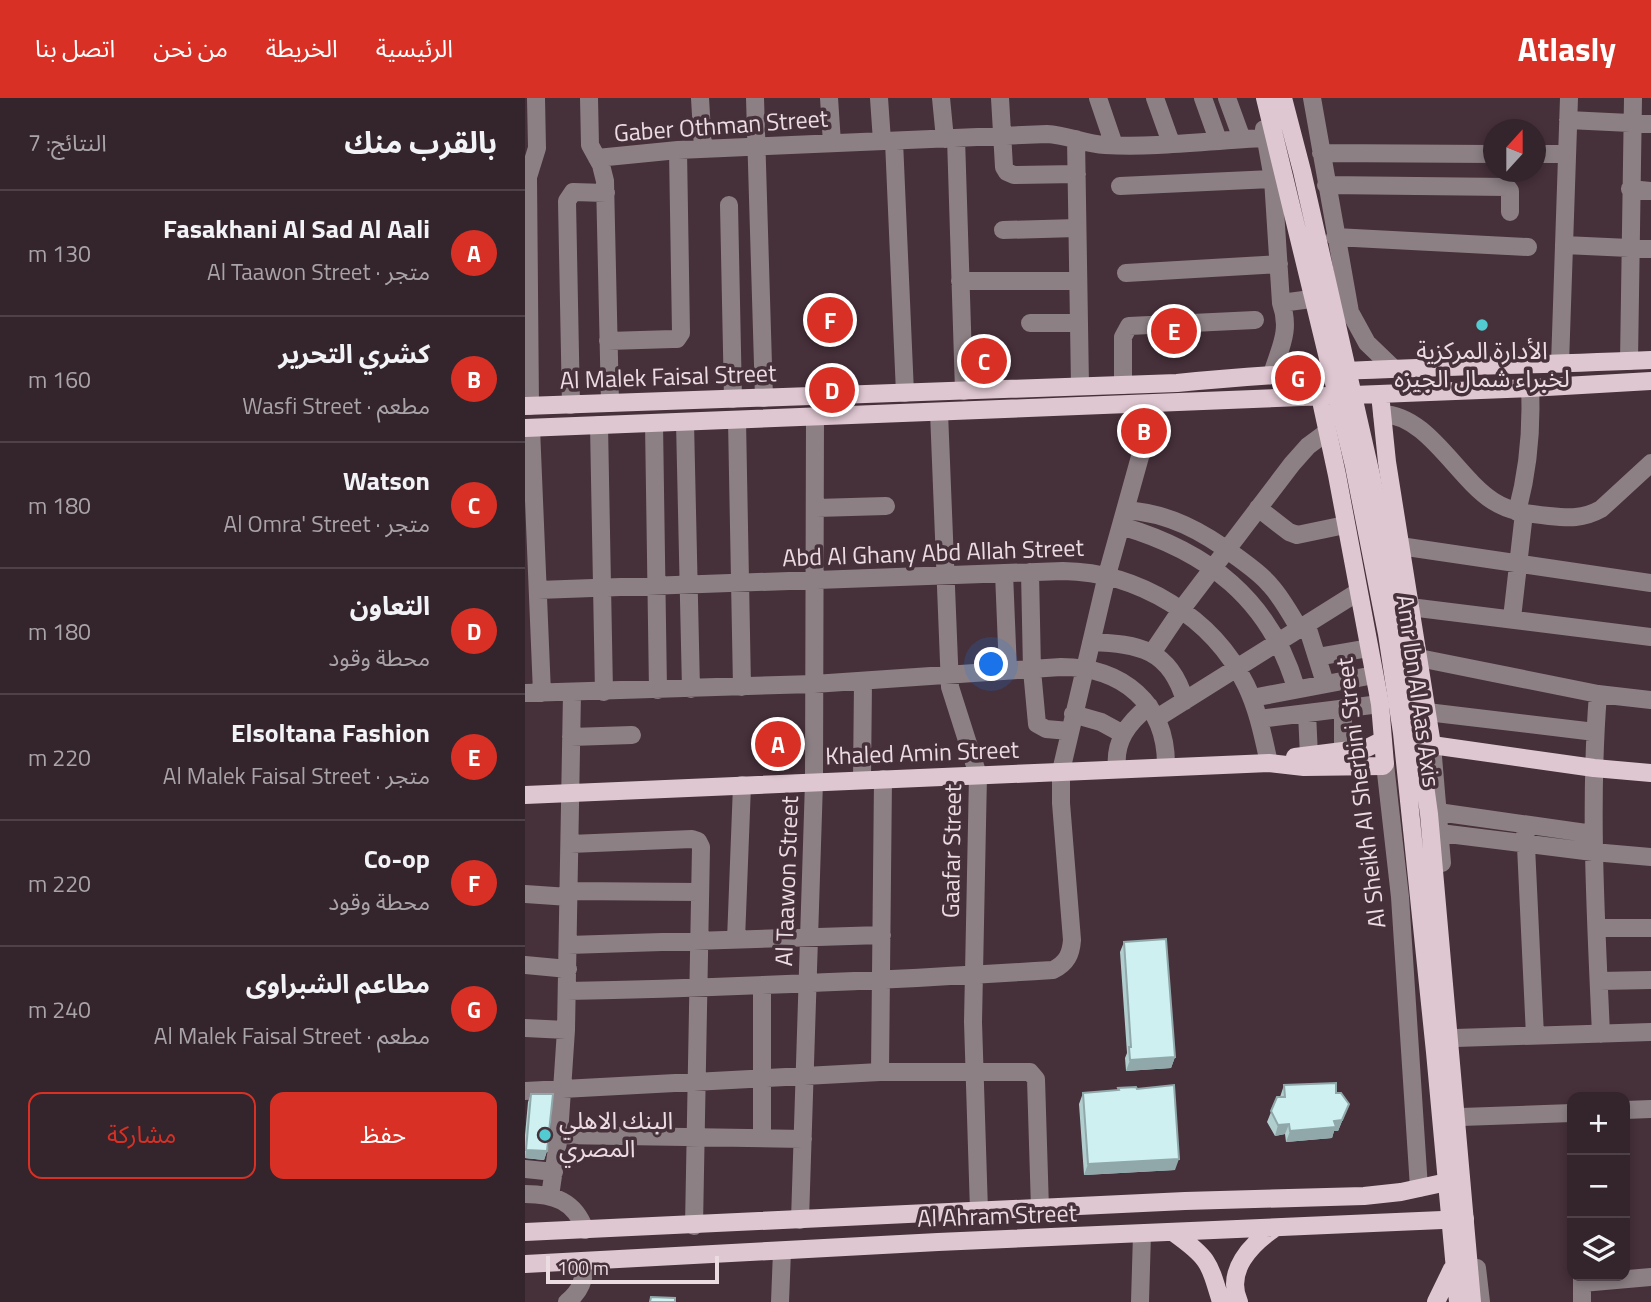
<!DOCTYPE html>
<html lang="ar">
<meta charset="utf-8">
<style>
body{margin:0;font-family:"Titillium Web","Noto Sans Arabic",sans-serif;background:#3c2c34;color:#f1f3f6;direction:rtl}
.controls{position:absolute;right:21px;bottom:21px;display:grid;overflow:hidden;border-radius:14px;box-shadow:0 4px 10px #0003}
.controls button{width:63px;height:63px;display:grid;place-items:center;padding:0;border:0;border-bottom:2px solid #4e4148;background:#34242c;color:#f1f3f6;font:35px sans-serif}
.compass{position:absolute;left:958px;top:21px;width:63px;height:63px;border-radius:50%;background:#34242c;box-shadow:0 4px 10px #0003;rotate:21deg}
.scale{position:absolute;left:21px;bottom:18px;width:173px;box-sizing:border-box;padding-left:7px;border:4px solid #ebdce2;border-top:0;font-size:19px;line-height:24px;white-space:nowrap;color:#ebdce2;-webkit-text-stroke:5px #46303a;paint-order:stroke}
.you{position:absolute;left:467px;top:567px;width:24px;height:24px;margin:-18px;border:5px solid #fff;border-radius:50%;background:#1a73e8;box-shadow:0 0 0 10px #1a73e833}
.badge{display:grid;place-items:center;width:46px;height:46px;border-radius:50%;background:#d93025;color:#fff;font-size:23px;font-weight:700}
.pin{position:absolute;translate:-50% -50%;border:4px solid #fff;box-shadow:0 2px 7px #0006}
.list{margin:0;padding:0;list-style:none}
h2{display:flex;justify-content:space-between;align-items:center;height:91px;margin:0;padding:0 28px;font-size:30px}
h2 small{font-size:23px;font-weight:400;color:#a9a4a9}
.list li{display:grid;grid-template-columns:46px 1fr auto;gap:21px;align-items:center;box-sizing:border-box;height:126px;padding:0 28px;border-top:2px solid #4e4148}
.list b{display:block;font-size:26px;white-space:nowrap}
.list p{margin:0;font-size:23px;white-space:nowrap;color:#a9a4a9}
.list em{font-size:23px;font-style:normal;color:#a9a4a9}
.actions{display:flex;gap:14px;padding:21px 28px}
.actions a{flex:1;padding:16px 0;border:2px solid #d93025;border-radius:14px;text-align:center;font-size:24px;color:#d93025}
.actions .main{background:#d93025;color:#fff}
.icon{flex:none;width:38px;height:38px;fill:none;stroke:currentColor;stroke-width:2;stroke-linecap:round;stroke-linejoin:round}
.map{position:relative;flex:none;width:1126px;height:1204px;overflow:hidden;direction:ltr}
header{display:flex;align-items:center;gap:42px;box-sizing:border-box;height:98px;padding:0 35px;background:#d93025;color:#fff}
header strong{font-size:33px}
nav{display:flex;gap:38px;margin-inline-start:auto;font-size:24px}
main{display:flex}
aside{flex:1;background:#34242c}
.map>svg:first-child{display:block}
.lines{fill:none;stroke-linecap:round;stroke-linejoin:round}
.minor{stroke:#8c8084;stroke-width:18}
.major{stroke:#dfc7d1;stroke-width:18}
.major-bridge{stroke:#dfc7d1;stroke-width:18}
.wall{fill:#b1cecf}
.shaded-wall{fill:#90a8a9}
.building{fill:#cef0f1;stroke:#90a8a9;stroke-width:2}
.poi-dot{fill:#52ccd0;stroke:#46303a;stroke-width:2.5}
.labels{text-anchor:middle;stroke-width:7;stroke-linejoin:round;paint-order:stroke}
.street-label{font-size:24px;fill:#ebdce2;stroke:#46303a}
.poi-label{font-size:24px;fill:#ebdce2;stroke:#46303a}
</style>
<header>
<strong>Atlasly</strong>
<nav><a>الرئيسية</a><a>الخريطة</a><a>من نحن</a><a>اتصل بنا</a></nav>
</header>
<main>
<div class="map">
<svg width="1126" height="1204" viewBox="0 0 1126 1204">
<rect width="100%" height="100%" fill="#46303a"/>
<g class="lines">
<path class="minor" d="M64,0L65,47L76,67L80,83L85,305
M175,0L178,51
M230,0L239,300
M304,0L307,45
M354,0L357,43
M416,0L420,41
M475,0L479,69L482,74L489,77L552,76
M573,0L589,47
M630,0L646,45
M678,0L693,42
M702,0L717,41
M787,0L825,214L842,245L867,269
M1043,22L1126,26
M739,31L748,81L756,205C766,232 755,250 747,276
M431,40L439,293
M551,41L555,288
M369,43L380,295
M796,55L968,56
M1010,56H1042
M72,60L153,52L522,36C542,37 560,46 580,47C633,50 688,42 741,40
M801,87L982,89L985,93V114
M595,88L748,81
M1105,91L1126,93
M204,107L208,301
M478,132L552,130
M810,139L1003,149
M1039,147L1126,151
M601,175L754,166
M435,183H553
M756,205L801,199
M505,225H554
M83,243L148,241H152L156,235L153,52
M1104,263L1108,0
M1035,266L1044,0
M598,287V239L604,228L730,222
M46,307L42,103L48,94L81,95
M5,308L3,79L12,50L11,0
M414,314L425,589L453,677L448,924L454,1113
M857,316C903,317 931,379 968,403C985,414 1004,416 1024,418C1044,420 1058,421 1076,411L1126,365
M212,322L217,589
M160,324L166,591
M129,325L133,592
M74,327L79,594
M6,330L17,595
M291,410L361,408
M733,410L764,434L772,437L820,427
M600,412C644,415 677,433 712,459C724,468 736,476 745,487C757,500 766,517 775,532
M992,414C1003,373 1007,332 1005,290
M596,428C682,453 745,501 771,590
M875,448L1126,485
M505,474L507,572L512,626L521,631L544,633
M479,475L483,573
M13,492L538,473C613,474 688,519 721,587C733,612 738,638 744,665
M885,509L1126,539
M987,520L999,415
M782,528L800,585
M566,544C614,546 645,551 660,603
M627,555L656,512L767,366L783,348L802,334
M792,559L844,550
M894,560L1073,596L1126,602
M0,595L289,586L536,569C597,569 642,605 641,669
M1073,596C1064,709 1071,822 1076,936
M727,600L849,577
M818,611V654
M902,614L1070,634
M782,615L784,658
M548,616L576,624L598,636
M632,620L833,494
M734,621L855,606
M46,639L107,637
M907,647L917,765
M860,666L875,799L894,1090
M592,671C589,643 603,625 624,608
M337,682L338,583
M913,714L1068,736
M1000,727L1010,938
M915,735L1068,754L1126,759
M45,746L167,741L173,743L176,749L169,1128
M44,793L175,794
M0,796L44,799
M1072,830H1126
M211,842L217,687
M43,847L357,837
M0,867L43,871
M1074,883L1126,882
M42,893C204,890 366,882 528,872C542,865 546,856 547,842L536,705V673L582,477L630,305
M0,930L41,932
M930,940L1126,934
M355,974L358,681
M0,993L355,974H505L511,981L515,1111
M1100,1012L1126,1011
M936,1019L1047,1015
M34,1037L278,1041
M237,1040V887
M0,1071L29,1074
M0,1096C29,1096 50,1103 60,1132
M25,1098L34,1037L41,932L47,595
M275,1122L289,684L290,319
M952,1170L956,1204
M1057,1178V1204
M1057,1185L1126,1179
M42,1204C56,1193 59,1182 60,1165
M255,1204L257,1153
M615,1204L617,1136"/>
<path class="major" d="M855,296L862,364L907,647L1069,670L1126,675
M0,308L652,285C810,269 968,269 1126,262
M0,330L1005,290L1126,283
M770,659L842,650L858,642
M0,697L744,665L779,669L858,668L860,666L855,606L812,377L795,298
M0,1134L660,1103L839,1098L876,1094L936,1081
M649,1135C684,1160 684,1164 696,1204
M0,1166L413,1144L940,1121
M714,1204C700,1173 726,1146 750,1130"/>
<path class="major-bridge" d="M740,0L829,368L862,536L877,635L910,954L933,1204
M758,0L777,73L846,377L885,579L904,716L947,1204
M911,1204L927,1171"/>
</g>
<path class="wall" d="M599,844L650,959L646,970L601,973L600,960L602,955L595,854Z
M759,987L811,995L824,1006L813,1033H809L807,1040L761,1044L760,1036L750,1038L742,1024L752,999H755Z
M593,990L612,991L650,1072L559,1077L554,1006L558,995L592,993Z
M6,996L22,1053L19,1062L0,1060V1037L3,1004Z"/>
<path class="shaded-wall" d="M650,959L646,970L601,973L605,962Z
M824,1006L813,1033H809L807,1040L761,1044L765,1033L809,1023Z
M764,1026L760,1036L750,1038L753,1027Z
M1,1052L22,1053L19,1062L0,1060Z
M654,1061L650,1072L559,1077L563,1066Z"/>
<path class="building" d="M641,841L650,959L605,962L604,949H606L599,844Z
M811,985V995H816L824,1006L817,1022L809,1023L811,1029L765,1033L764,1026L753,1027L746,1013L752,999H760L759,987Z
M649,987L654,1061L563,1066L558,995L594,992L593,990L611,989L612,991Z
M6,996H28L22,1053L1,1052Z
M126,1199L150,1200V1204H125Z"/>
<g class="poi-dot">
<circle cx="957" cy="227" r="7"/>
<circle cx="20" cy="1037" r="7"/>
</g>
<g class="labels">
<g class="street-label">
<text transform="translate(196 28) rotate(-4)" y="8">Gaber Othman Street</text>
<text transform="translate(143 279) rotate(-2)" y="8">Al Malek Faisal Street</text>
<text transform="translate(408 455) rotate(-2)" y="8">Abd Al Ghany Abd Allah Street</text>
<text transform="translate(893 593) rotate(82)" y="8">Amr Ibn Al Aas Axis</text>
<text transform="translate(397 655) rotate(-2)" y="8">Khaled Amin Street</text>
<text transform="translate(836 695) rotate(-97)" y="8">Al Sheikh Al Sherbini Street</text>
<text transform="translate(427 753) rotate(-89)" y="8">Gaafar Street</text>
<text transform="translate(262 783) rotate(-88)" y="8">Al Taawon Street</text>
<text transform="translate(472 1118) rotate(-2)" y="8">Al Ahram Street</text>
</g>
<g class="poi-label">
<text x="957" y="261">الأدارة المركزية<tspan x="957" dy="28">لخبراء شمال الجيزه</tspan></text>
<text x="34" y="1031" text-anchor="start">البنك الاهلي<tspan x="34" dy="28">المصري</tspan></text>
</g>
</g>
</svg>
<div class="controls">
<button>+</button>
<button>−</button>
<button><svg class="icon" aria-label="layers" viewBox="0 0 24 24"><path d="M12 4l9 5-9 5-9-5zM3 14l9 5 9-5"/></svg></button>
</div>
<svg class="compass" viewBox="-18 -18 36 36"><path d="M0-13l5 13h-10z" fill="#e53935"/><path d="M0 13l5-13h-10z" fill="#a9a4a9"/></svg>
<div class="scale">100 m</div>
<div class="you"></div>
<div class="pin badge" style="left:253px;top:646px">A</div>
<div class="pin badge" style="left:619px;top:333px">B</div>
<div class="pin badge" style="left:459px;top:263px">C</div>
<div class="pin badge" style="left:307px;top:292px">D</div>
<div class="pin badge" style="left:649px;top:233px">E</div>
<div class="pin badge" style="left:305px;top:222px">F</div>
<div class="pin badge" style="left:773px;top:280px">G</div>
</div>
<aside>
<h2>بالقرب منك<small>النتائج: 7</small></h2>
<ul class="list">
<li><span class="badge">A</span><div><b>Fasakhani Al Sad Al Aali</b><p>متجر · Al Taawon Street</p></div><em>130 m</em></li>
<li><span class="badge">B</span><div><b>كشري التحرير</b><p>مطعم · Wasfi Street</p></div><em>160 m</em></li>
<li><span class="badge">C</span><div><b>Watson</b><p>متجر · Al Omra' Street</p></div><em>180 m</em></li>
<li><span class="badge">D</span><div><b>التعاون</b><p>محطة وقود</p></div><em>180 m</em></li>
<li><span class="badge">E</span><div><b>Elsoltana Fashion</b><p>متجر · Al Malek Faisal Street</p></div><em>220 m</em></li>
<li><span class="badge">F</span><div><b>Co-op</b><p>محطة وقود</p></div><em>220 m</em></li>
<li><span class="badge">G</span><div><b>مطاعم الشبراوى</b><p>مطعم · Al Malek Faisal Street</p></div><em>240 m</em></li>
</ul>
<div class="actions"><a class="main">حفظ</a><a>مشاركة</a></div>
</aside>
</main>
